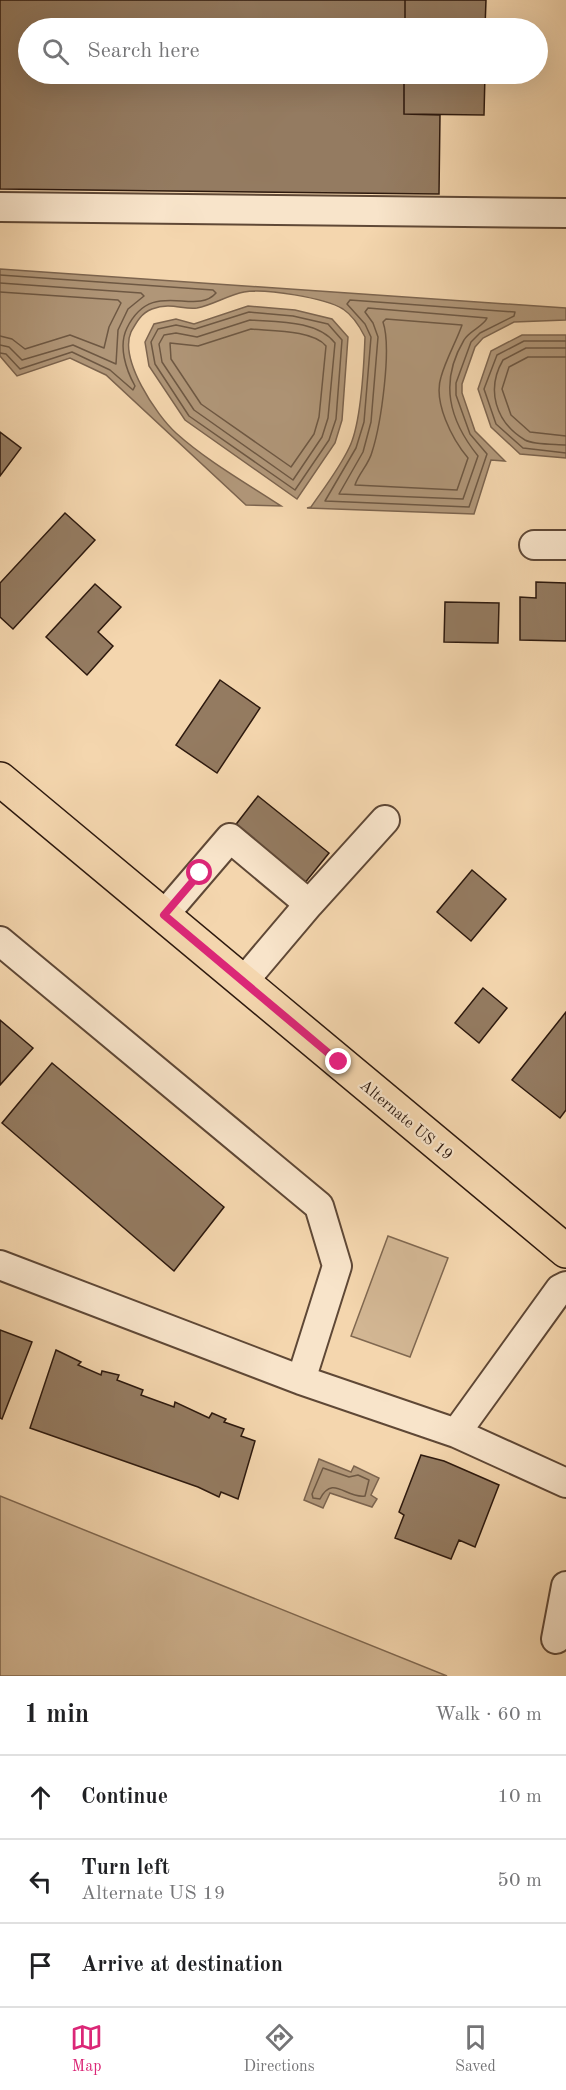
<!DOCTYPE html>
<meta charset="utf-8">
<style>
body{margin:0;font-family:"Old Standard TT",serif;background:#f6f6f6;color:#202124}
.stop{position:absolute;width:18px;height:18px;margin:-14px;border:4px solid #db2777;border-radius:50%;background:#fff}
.stop.end{background:#db2777;border-color:#fff;box-shadow:0 2px 6px #0008}
.list{margin:0;padding:0;list-style:none}
h2{display:flex;justify-content:space-between;align-items:center;height:78px;margin:0;padding:0 24px;font-size:26px}
h2 small{font-size:20px;font-weight:400;color:#757577}
.list li{display:grid;grid-template-columns:39px 1fr auto;gap:18px;align-items:center;box-sizing:border-box;height:84px;padding:0 24px;border-top:2px solid #e0e0e0}
.list b{display:block;font-size:22px;white-space:nowrap}
.list p{margin:0;font-size:20px;white-space:nowrap;color:#757577}
.list em{font-size:20px;font-style:normal;color:#757577}
.icon{flex:none;width:33px;height:33px;fill:none;stroke:currentColor;stroke-width:2;stroke-linecap:round;stroke-linejoin:round}
.map{position:relative;flex:none;width:566px;height:1676px;overflow:hidden}
.search{position:absolute;background:#fff;box-shadow:0 6px 24px #0002;left:18px;right:18px;top:18px;height:66px;display:flex;align-items:center;gap:15px;box-sizing:border-box;padding:0 21px;border-radius:33px;color:#757577;font-size:22px}
.sheet{height:330px;background:#fff}
nav{display:flex;justify-content:space-around;align-items:center;box-sizing:border-box;height:84px;border-top:2px solid #e0e0e0;background:#fff;font-size:16px;color:#757577}
nav a{display:grid;justify-items:center;gap:3px}
nav .on{color:#db2777}
.map>svg:first-child{display:block}
.green{fill:#d2b693;stroke:#806850;stroke-width:1.5}
.water{fill:#b09678;stroke:#7c644e;stroke-width:1.5}
.lines{fill:none;stroke-linecap:round;stroke-linejoin:round}
.shore{stroke:#6e5843;stroke-width:1.5}
.building{fill:#947b61;stroke:#2d190e;stroke-width:1.5}
.minor-casing{stroke:#5f4836;stroke-width:32}
.major-casing{stroke:#2d190e;stroke-width:36}
.minor{stroke:#f8e4ca;stroke-width:28}
.major{stroke:#f4d6ae;stroke-width:33}
.route{stroke:#db2777;stroke-width:8}
.labels{text-anchor:middle;stroke-width:4.5;stroke-linejoin:round;paint-order:stroke}
.street-label{font-size:16px;fill:#2d190e;stroke:#f8e4ca}
</style>
<div class="map">
<svg width="566" height="1676" viewBox="0 0 566 1676">
<rect width="100%" height="100%" fill="#f4d6ae"/>
<filter id="stains"><feTurbulence type="fractalNoise" baseFrequency=".00333" numOctaves="4"/><feColorMatrix values="0 0 0 0 .2 0 0 0 0 .09 0 0 0 0 .02 0 0 0 .5 -.17"/></filter>
<radialGradient id="worn" r=".72"><stop offset=".6" stop-color="#630" stop-opacity="0"/><stop offset="1" stop-color="#630" stop-opacity=".3"/></radialGradient>
<path class="green" d="M388,1236L448,1258L410,1357L351,1336Z
M0,1496L447,1676H0Z"/>
<path class="water" d="M0,269L566,308V320L514,322L483,338L475,347L462,384V393L475,431L505,461L491,460L474,514L307,508L311,507C324,488 339,469 349,448C361,425 364,364 365,337C360,327 352,315 343,309C325,298 265,288 244,292C228,295 213,305 197,308C183,310 171,302 152,309C141,313 136,323 131,332C119,359 156,415 176,433C207,461 246,483 281,506L246,505L106,375L70,358L17,376L0,356Z
M248,306L295,310L332,319L348,337L342,420L335,443L297,499L185,420L149,366L145,342L154,324L176,319L194,324Z
M522,335H566V458L520,454L491,427L478,389L491,351Z
M319,1459L351,1472L354,1466L379,1478L371,1495L377,1499L372,1507L330,1493L323,1508L304,1500Z"/>
<g class="lines">
<path class="shore" d="M0,275L213,290L216,293C195,317 152,277 127,328C118,346 126,370 135,386L133,390L110,370L72,352L20,369L6,354L0,353
M0,283L141,293L144,296L128,309L118,330L116,364L73,345L22,360L9,347L0,345
M0,292L118,300L121,303L109,327L104,348L70,335L25,349L12,339L0,336
M350,300L515,312L514,316L480,333L471,342L456,383V395L470,434L487,454L469,507L325,501L356,448L364,422L371,337L365,324L347,304Z
M368,308L487,318C484,326 469,331 464,340C439,382 449,420 478,456L463,499L339,494L363,452L371,422L378,337L373,323L365,312Z
M249,312L293,316L328,324L342,340L336,419L329,440L295,490L189,416L155,364L151,342L158,329L176,325L195,329Z
M386,319L462,325C457,340 446,359 441,377C433,402 452,439 468,458L457,490L355,485C359,473 369,464 372,452C381,424 392,348 383,322Z
M250,320C277,322 317,320 335,343L328,418L322,437L293,480L194,410L162,362L159,344L164,335L176,333L197,337Z
M251,329C271,331 313,330 326,346L319,417L314,434L291,467L201,404L171,359L170,343L198,346Z
M566,341H524L497,355L484,389L496,424L523,448L566,453
M566,348H526L503,360C486,389 495,422 525,440C534,445 555,444 566,445
M566,357H528L509,367L502,389L511,415L530,432L566,436
M323,1468L349,1477L358,1475L369,1480L365,1496C346,1499 333,1474 320,1499L313,1498L312,1494Z"/>
</g>
<path class="building" d="M0,0H405V28H28V74H404V114L440,115L439,194L0,189Z
M405,0H486L485,28H405Z
M404,74H485L484,115L404,114Z
M0,432L21,448L0,476Z
M65,513L95,540L13,629L0,617V583Z
M536,582L566,583V641L520,640V597L536,598Z
M95,584L121,607L98,632L113,646L87,675L46,637Z
M445,602L499,603L498,643L444,642Z
M220,680L260,708L217,773L176,745Z
M258,796L329,853L304,884L234,827Z
M472,870L506,899L471,941L437,912Z
M483,988L507,1008L479,1043L455,1023Z
M566,1012V1110L560,1118L512,1080Z
M0,1020L33,1048L0,1085Z
M52,1063L224,1207L174,1271L2,1123Z
M0,1330L32,1342L2,1419L0,1418Z
M56,1350L81,1362L78,1365L101,1375L102,1371L119,1375L117,1380L143,1390L141,1395L174,1407L175,1402L209,1418L212,1413L226,1419L224,1422L244,1429L241,1436L255,1441L238,1499L221,1492L219,1497L198,1487L30,1428Z
M421,1455L444,1461L499,1485L475,1547L459,1540L451,1559L395,1538L404,1515L399,1512Z"/>
<g class="lines">
<g class="minor-casing">
<path id="minor" d="M0,207L566,213
M534,545H566
M164,915L230,838L309,904
M0,941L319,1206L337,1266L301,1380L456,1433
M243,982L309,904L385,820
M0,1265L301,1380
M566,1286L560,1289L456,1433L566,1483
M556,1639L566,1586"/>
</g>
<g class="major-casing">
<path id="major" d="M0,779L566,1251"/>
</g>
<use href="#minor" class="minor"/>
<use href="#major" class="major"/>
</g>
<g class="lines">
<path class="route" d="M200,873L164,915L339,1062"/>
</g>
<g class="labels">
<g class="street-label">
<text transform="translate(407 1119) rotate(40)" y="6">Alternate US 19</text>
</g>
</g>
<rect width="100%" height="100%" filter="url(#stains)"/>
<rect width="100%" height="100%" fill="url(#worn)"/>
</svg>
<div class="stop" style="left:200px;top:873px"></div>
<div class="stop end" style="left:339px;top:1062px"></div>
<div class="search"><svg class="icon" aria-label="search" viewBox="0 0 24 24"><circle cx="10" cy="10" r="6"/><path d="M15 15l6 6"/></svg>Search here</div>
</div>
<section class="sheet">
<h2>1 min<small>Walk · 60 m</small></h2>
<ul class="list">
<li><svg class="icon" aria-label="ahead" viewBox="0 0 24 24"><path d="M12 20V5M6 11l6-6 6 6"/></svg><div><b>Continue</b></div><em>10 m</em></li>
<li><svg class="icon" aria-label="left" viewBox="0 0 24 24"><path d="M17 20v-9H6M10 6l-5 5 5 5"/></svg><div><b>Turn left</b><p>Alternate US 19</p></div><em>50 m</em></li>
<li><svg class="icon" aria-label="arrive" viewBox="0 0 24 24"><path d="M6 21V4h12l-3 4 3 4H6"/></svg><div><b>Arrive at destination</b></div></li>
</ul>
</section>
<nav>
<a class="on"><svg class="icon" aria-label="map" viewBox="0 0 24 24"><path d="M3 6l6-2 6 2 6-2v14l-6 2-6-2-6 2zM9 4v14M15 6v14"/></svg>Map</a>
<a><svg class="icon" aria-label="directions" viewBox="0 0 24 24"><path d="M12 3l9 9-9 9-9-9zM9 14v-3h6M13 9l2 2-2 2"/></svg>Directions</a>
<a><svg class="icon" aria-label="saved" viewBox="0 0 24 24"><path d="M7 4h10v16l-5-4-5 4z"/></svg>Saved</a>
</nav>
